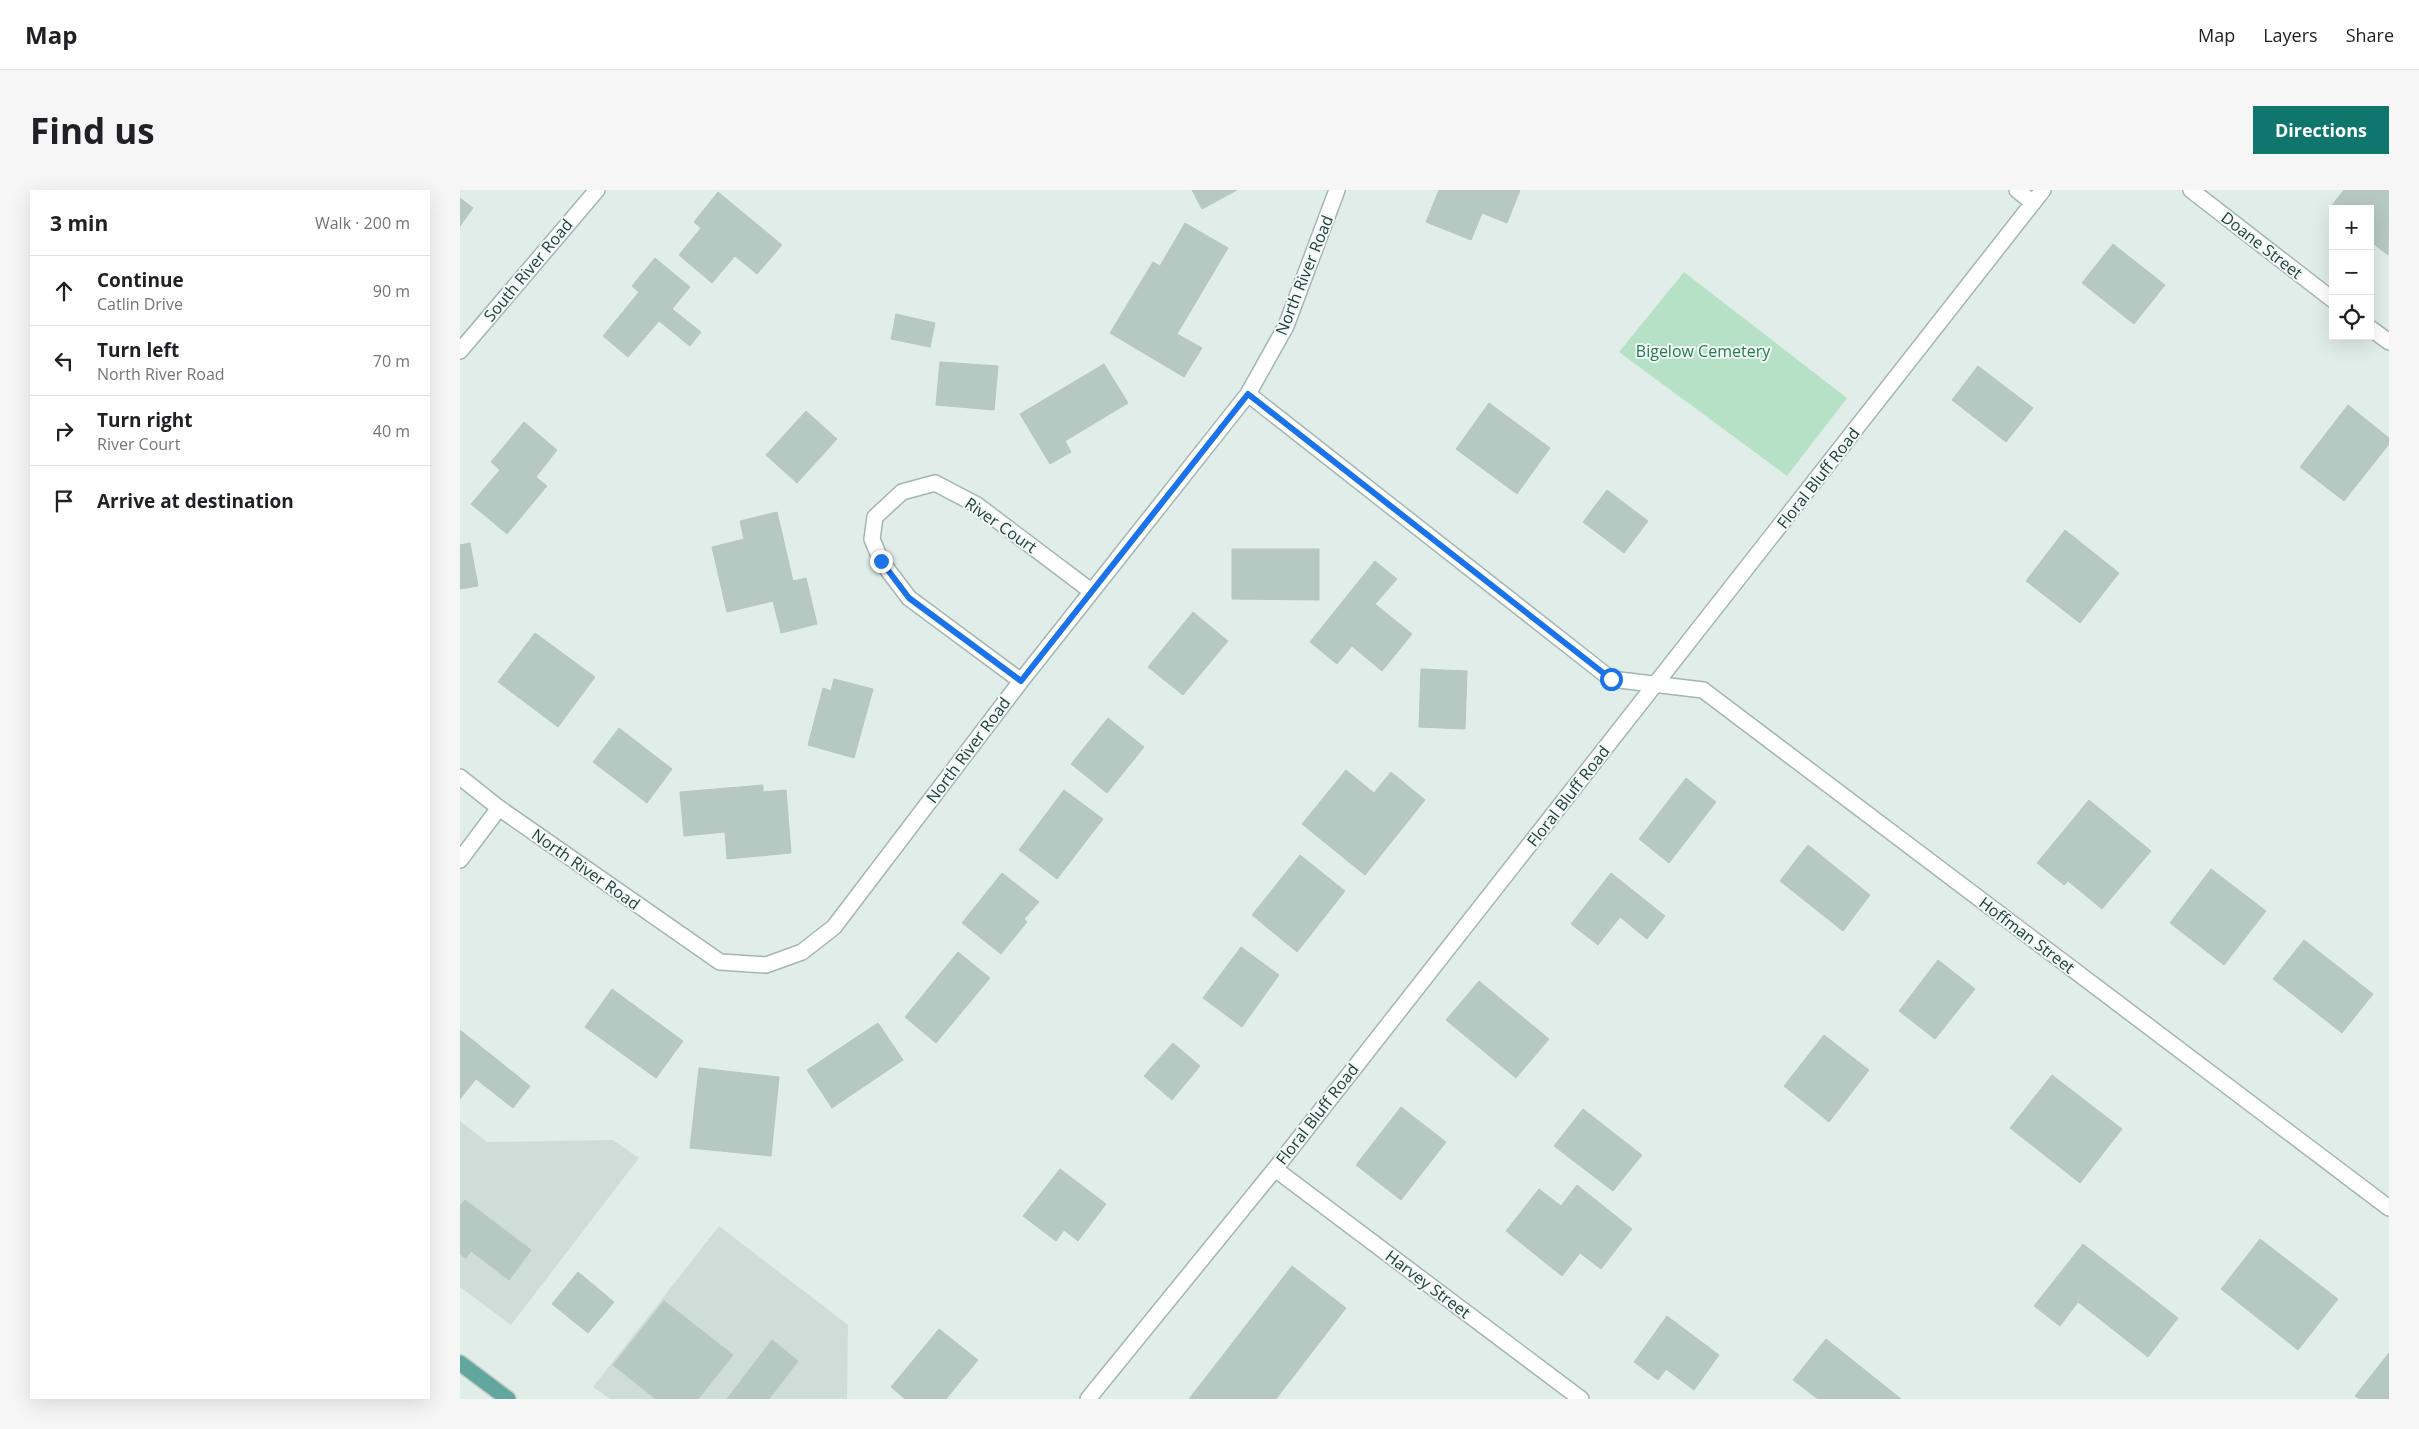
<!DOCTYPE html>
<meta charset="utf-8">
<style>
body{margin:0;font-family:"Open Sans",sans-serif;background:#f6f6f6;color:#202124}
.controls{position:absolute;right:15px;top:15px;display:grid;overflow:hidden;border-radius:0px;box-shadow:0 5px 20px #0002}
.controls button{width:45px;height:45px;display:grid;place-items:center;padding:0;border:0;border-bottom:1px solid #e0e0e0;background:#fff;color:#202124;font:25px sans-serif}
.stop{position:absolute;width:15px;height:15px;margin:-11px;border:4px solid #1a73e8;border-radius:50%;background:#fff}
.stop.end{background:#1a73e8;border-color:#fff;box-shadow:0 1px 5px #0008}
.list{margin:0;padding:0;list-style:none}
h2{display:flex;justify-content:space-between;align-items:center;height:65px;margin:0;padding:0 20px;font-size:21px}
h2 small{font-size:16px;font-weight:400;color:#757577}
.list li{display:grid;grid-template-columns:32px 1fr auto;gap:15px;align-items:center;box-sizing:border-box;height:70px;padding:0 20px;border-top:1px solid #e0e0e0}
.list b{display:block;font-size:19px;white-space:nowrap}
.list p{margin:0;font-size:16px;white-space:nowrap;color:#757577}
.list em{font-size:16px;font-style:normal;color:#757577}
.icon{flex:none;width:28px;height:28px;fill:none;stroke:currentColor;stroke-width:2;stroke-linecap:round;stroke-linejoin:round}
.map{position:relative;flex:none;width:1929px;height:1209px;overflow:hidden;border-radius:0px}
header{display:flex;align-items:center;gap:30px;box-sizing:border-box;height:70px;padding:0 25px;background:#fff;border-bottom:1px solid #e0e0e0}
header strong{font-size:24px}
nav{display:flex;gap:28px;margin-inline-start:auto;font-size:18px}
.intro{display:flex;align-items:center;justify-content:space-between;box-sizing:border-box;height:120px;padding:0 30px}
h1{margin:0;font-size:35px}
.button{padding:12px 22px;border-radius:0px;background:#0f766e;color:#fff;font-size:18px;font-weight:700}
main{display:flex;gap:30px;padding:0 30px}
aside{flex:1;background:#fff;border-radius:0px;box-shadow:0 5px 20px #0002}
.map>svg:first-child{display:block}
.built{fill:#cfddd8}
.green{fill:#b7e1c7}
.building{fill:#b6c8c2;stroke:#b3c8c1}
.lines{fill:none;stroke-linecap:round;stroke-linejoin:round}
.minor-casing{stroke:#a3b6b1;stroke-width:18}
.primary-casing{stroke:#c0cac8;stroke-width:18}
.minor{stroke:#fff;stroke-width:15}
.primary{stroke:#61a79d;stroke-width:15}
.route{stroke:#1a73e8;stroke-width:6}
.labels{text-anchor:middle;stroke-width:4;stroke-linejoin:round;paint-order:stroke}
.street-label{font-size:16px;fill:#1f403b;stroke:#f2f9f6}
.park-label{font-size:16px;fill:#257b50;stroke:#f2f9f6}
</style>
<header>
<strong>Map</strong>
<nav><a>Map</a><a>Layers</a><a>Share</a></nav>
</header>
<div class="intro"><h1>Find us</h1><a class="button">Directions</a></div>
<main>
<aside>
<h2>3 min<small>Walk · 200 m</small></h2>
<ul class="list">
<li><svg class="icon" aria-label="ahead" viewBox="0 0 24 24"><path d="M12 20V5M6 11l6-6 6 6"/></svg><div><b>Continue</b><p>Catlin Drive</p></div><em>90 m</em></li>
<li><svg class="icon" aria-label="left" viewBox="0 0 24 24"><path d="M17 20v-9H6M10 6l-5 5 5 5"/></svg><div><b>Turn left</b><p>North River Road</p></div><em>70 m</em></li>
<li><svg class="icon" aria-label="right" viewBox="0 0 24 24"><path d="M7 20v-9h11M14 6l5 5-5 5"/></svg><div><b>Turn right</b><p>River Court</p></div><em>40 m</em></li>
<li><svg class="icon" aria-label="arrive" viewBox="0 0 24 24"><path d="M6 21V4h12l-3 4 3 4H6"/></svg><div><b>Arrive at destination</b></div></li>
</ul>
</aside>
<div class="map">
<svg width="1929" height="1209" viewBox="0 0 1929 1209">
<rect width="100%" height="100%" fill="#e1ede9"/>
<path class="built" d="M0,931L27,952L153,950L179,968L51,1135L0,1097Z
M259,1036L388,1135L387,1209H150L133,1197Z"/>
<path class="green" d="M1224,82L1387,208L1327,286L1159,162Z"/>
<path class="building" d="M732,0H777L742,19Z
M979,0H1060L1047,33L1022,23L1011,50L966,32Z
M1884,0H1929L1928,65L1910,51V19H1873V22L1869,19Z
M258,2L322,55L297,84L275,66L252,93L219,65L241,38L234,32Z
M0,8L13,18L0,36Z
M725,33L768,58L717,144L742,158L724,187L650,143L693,72L700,76Z
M1653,54L1705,95L1674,134L1622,93Z
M195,68L230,97L212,119L241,142L230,156L199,131L168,167L143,146L179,102L172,96Z
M436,124L475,133L470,157L431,149Z
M480,172L538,176L534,220L476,215Z
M644,174L668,213L605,251L611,262L590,274L560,224Z
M1518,176L1573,218L1546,252L1492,210Z
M1029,213L1090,258L1057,304L996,259Z
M1888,215L1929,248V254L1884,311L1840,277Z
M346,221L377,249L337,293L306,265Z
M64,232L97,260L76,287L87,296L47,344L11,314L40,280L31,272Z
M1147,300L1188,331L1164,363L1123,332Z
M317,322L333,391L346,388L357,434L321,443L313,411L267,422L252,357L284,349L280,331Z
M1605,340L1659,383L1620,433L1566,391Z
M10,353L18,396L0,399V355Z
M772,359H859V410L772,409Z
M915,371L937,389L915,414L952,444L922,481L892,456L877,474L850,452Z
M733,422L768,451L723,505L688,477Z
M75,443L135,487L98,537L38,492Z
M961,479L1007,481L1005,539L959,537Z
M374,489L413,499L394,568L348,555L363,498L371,501Z
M648,528L684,557L647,603L611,574Z
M159,538L212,579L187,613L133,572Z
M886,580L914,603L931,582L965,610L905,685L842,634Z
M1226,588L1256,612L1209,673L1179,649Z
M303,595V602L326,600L331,663L267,669L265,642L224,646L220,602Z
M604,600L643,629L597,689L559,660Z
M1629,610L1691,661L1642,719L1608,691L1604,695L1577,673Z
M1348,655L1410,705L1383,741L1320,691Z
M840,665L885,701L837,762L792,725Z
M1751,679L1806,721L1764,775L1710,733Z
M542,683L579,712L564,729L567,732L541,764L502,733Z
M1151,683L1205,726L1187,749L1160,727L1138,755L1111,734Z
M1844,750L1913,804L1882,843L1813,789Z
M781,757L819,785L782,837L743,808Z
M498,762L530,788L476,853L445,827Z
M1478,770L1515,799L1475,849L1439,821Z
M1019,791L1089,849L1056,888L986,830Z
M152,799L223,851L196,888L125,837Z
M418,833L443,870L372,918L347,880Z
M0,840L70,896L53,918L16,889L0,909Z
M1364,845L1409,880L1369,932L1324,896Z
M713,853L740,876L712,910L684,886Z
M239,878L319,887L311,966L230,958Z
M1592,885L1662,939L1620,993L1550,938Z
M941,917L986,952L941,1010L896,975Z
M1123,919L1182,965L1153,1001L1094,956Z
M600,979L646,1014L618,1051L604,1040L596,1051L563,1026Z
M1117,995L1172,1039L1141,1079L1120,1063L1102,1086L1046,1041L1079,999L1101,1016Z
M5,1010L71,1060L49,1090L11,1061L6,1068L0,1064V1016Z
M1800,1049L1878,1109L1838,1160L1761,1099Z
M1623,1054L1718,1128L1688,1167L1618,1112L1600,1136L1574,1116Z
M832,1076L886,1118L816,1209H729Z
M118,1082L154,1112L128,1143L92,1114Z
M204,1111L273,1165L238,1209H196L153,1175Z
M1207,1126L1259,1165L1234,1200L1206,1179L1198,1190L1174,1172Z
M479,1139L518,1170L486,1209H445L431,1197Z
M1366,1149L1441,1209H1358L1333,1190Z
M312,1150L338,1171L309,1209H267Z
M1929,1163V1209H1900L1895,1206Z"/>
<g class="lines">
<g class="minor-casing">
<path id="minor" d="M1557,0L1573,13
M1731,0L1873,110
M1910,138L1929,152
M0,161L137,0
M788,204L1151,489L1243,500L1929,1018
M561,491L449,408L421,371L412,349L415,327L442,302L475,293L517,315L631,401
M0,587L39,618L260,772L306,775L342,762L374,737L561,491L788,204L826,136L877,0
M0,670L39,618
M815,979L1121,1209
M628,1209L815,979L1583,0"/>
</g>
<g class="primary-casing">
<path id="primary" d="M0,1173L48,1209"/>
</g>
<use href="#minor" class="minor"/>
<use href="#primary" class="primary"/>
</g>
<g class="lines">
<path class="route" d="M421,371L449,408L561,491L788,204L1151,489"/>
</g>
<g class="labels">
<g class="street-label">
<text transform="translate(1802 55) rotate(38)" y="6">Doane Street</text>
<text transform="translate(68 80) rotate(-50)" y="6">South River Road</text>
<text transform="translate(844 85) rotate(-68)" y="6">North River Road</text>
<text transform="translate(1358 288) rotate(-52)" y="6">Floral Bluff Road</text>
<text transform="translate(541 335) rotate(35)" y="6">River Court</text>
<text transform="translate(508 560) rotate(-53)" y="6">North River Road</text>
<text transform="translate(1108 606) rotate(-52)" y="6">Floral Bluff Road</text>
<text transform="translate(126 679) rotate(35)" y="6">North River Road</text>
<text transform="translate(1567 745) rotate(37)" y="6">Hoffman Street</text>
<text transform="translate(857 924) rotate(-52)" y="6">Floral Bluff Road</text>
<text transform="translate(968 1094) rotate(37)" y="6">Harvey Street</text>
</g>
<g class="park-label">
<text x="1243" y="167">Bigelow Cemetery</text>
</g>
</g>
</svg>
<div class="controls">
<button>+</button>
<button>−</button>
<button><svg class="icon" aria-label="locate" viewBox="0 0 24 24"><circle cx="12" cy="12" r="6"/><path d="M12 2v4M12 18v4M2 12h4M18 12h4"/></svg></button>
</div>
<div class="stop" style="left:1151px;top:489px"></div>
<div class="stop end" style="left:421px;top:371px"></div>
</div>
</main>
